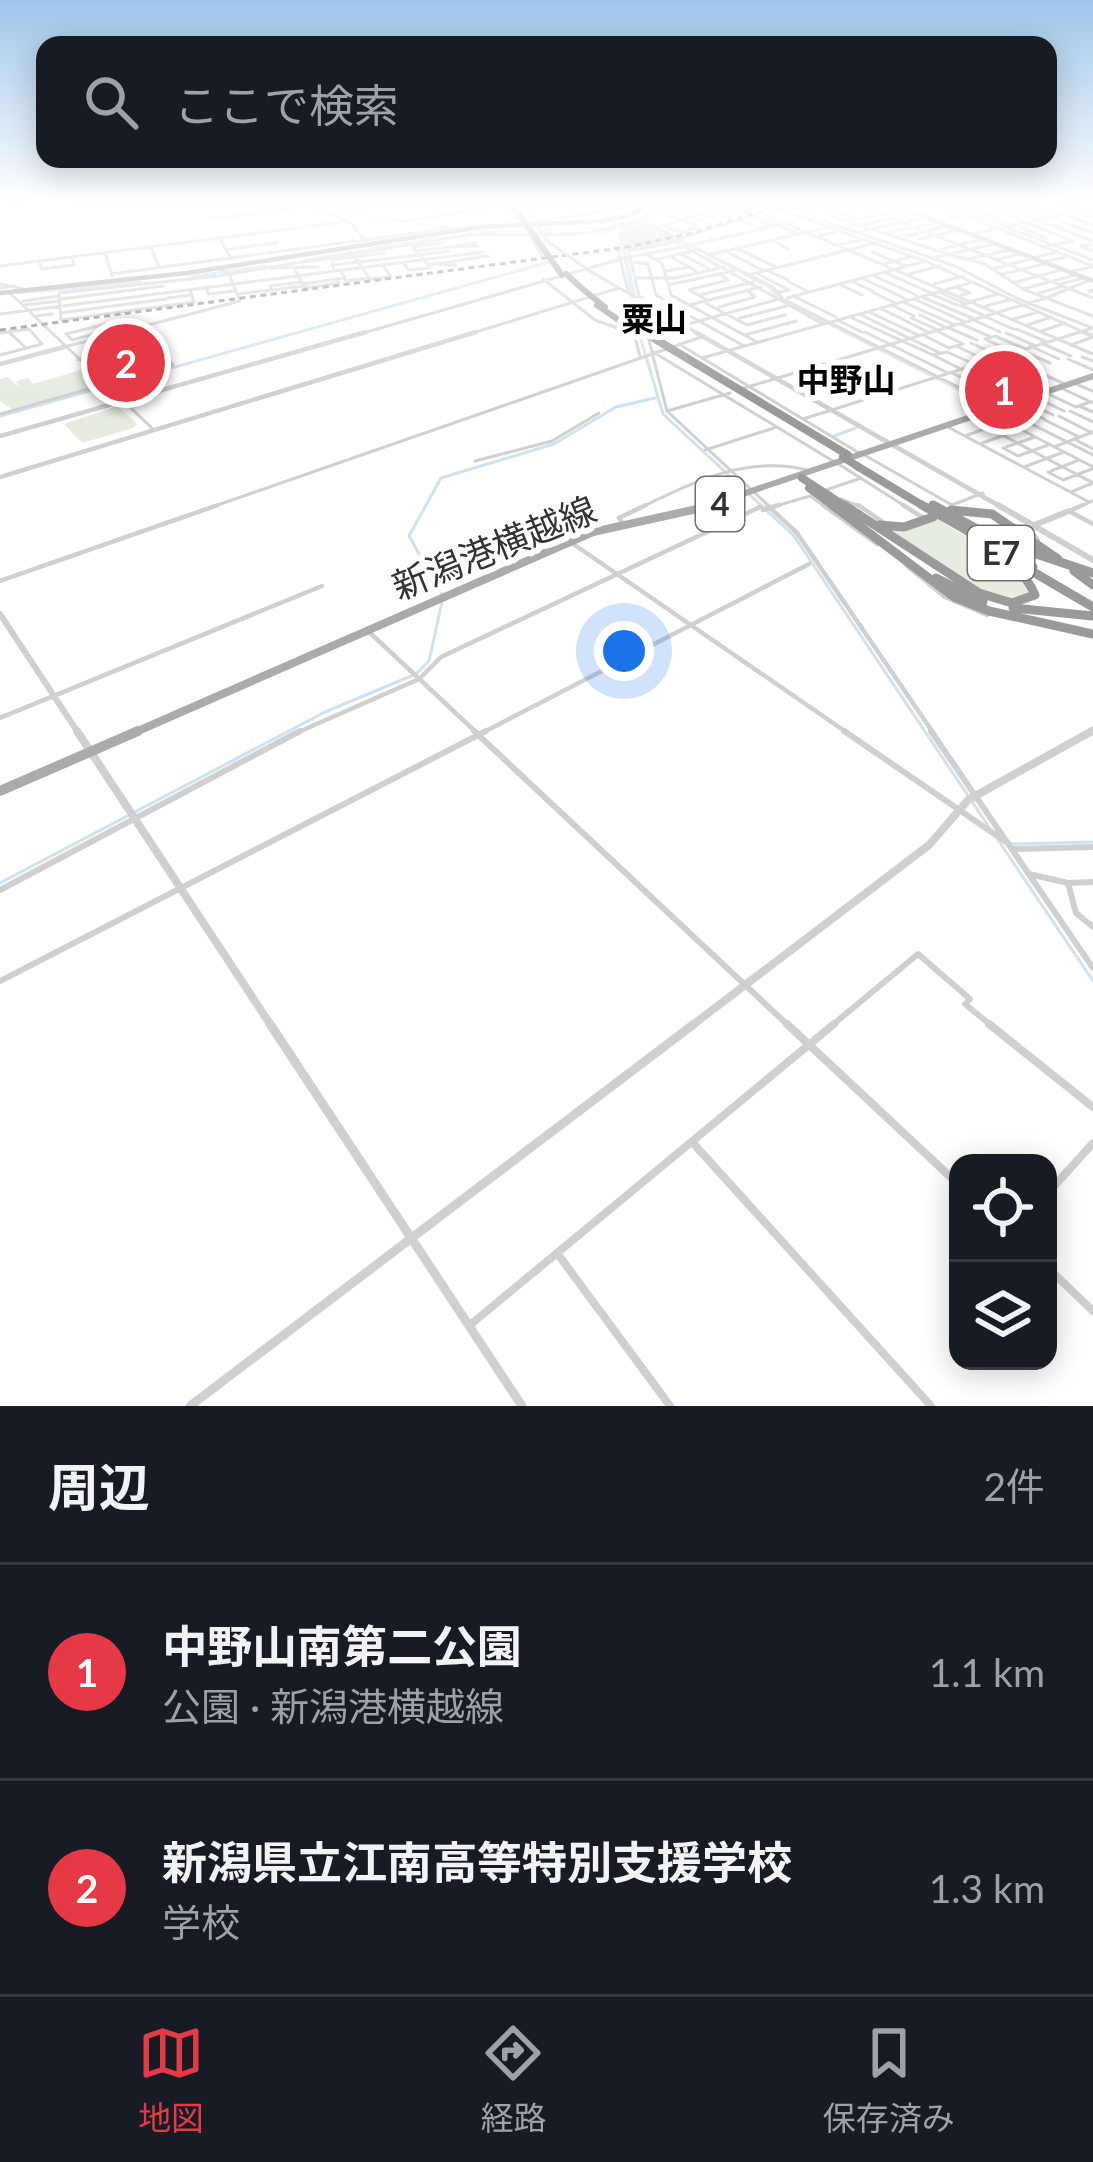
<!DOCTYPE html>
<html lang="ja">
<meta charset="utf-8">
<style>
body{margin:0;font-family:Lato,"Noto Sans JP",sans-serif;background:#242831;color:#f1f3f6}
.controls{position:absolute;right:36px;bottom:36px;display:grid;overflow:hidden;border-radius:24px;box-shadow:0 6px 30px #0003}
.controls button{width:108px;height:108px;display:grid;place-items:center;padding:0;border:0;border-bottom:3px solid #363941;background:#171b24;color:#f1f3f6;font:60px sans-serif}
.you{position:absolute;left:624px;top:651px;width:42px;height:42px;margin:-30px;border:9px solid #fff;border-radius:50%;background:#1a73e8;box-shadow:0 0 0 18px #1a73e833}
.badge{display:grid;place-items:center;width:78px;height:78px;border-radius:50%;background:#e63946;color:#fff;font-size:39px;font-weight:700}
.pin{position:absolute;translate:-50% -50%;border:6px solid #fff;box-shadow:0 3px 12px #0006}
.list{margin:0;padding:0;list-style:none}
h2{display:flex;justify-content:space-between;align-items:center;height:156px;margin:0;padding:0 48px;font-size:51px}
h2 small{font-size:39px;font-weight:400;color:#9ea1a6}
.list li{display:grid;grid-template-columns:78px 1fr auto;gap:36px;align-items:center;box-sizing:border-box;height:216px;padding:0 48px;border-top:3px solid #363941}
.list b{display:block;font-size:45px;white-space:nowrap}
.list p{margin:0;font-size:39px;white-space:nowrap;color:#9ea1a6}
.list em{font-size:39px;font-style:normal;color:#9ea1a6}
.icon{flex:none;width:66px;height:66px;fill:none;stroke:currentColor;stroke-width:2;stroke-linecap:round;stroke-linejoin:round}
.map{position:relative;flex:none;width:1093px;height:1406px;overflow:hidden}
.search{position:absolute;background:#171b24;box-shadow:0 6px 30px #0003;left:36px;right:36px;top:36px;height:132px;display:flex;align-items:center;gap:30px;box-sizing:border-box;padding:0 42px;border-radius:24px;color:#9ea1a6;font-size:45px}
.sheet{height:588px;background:#171b24}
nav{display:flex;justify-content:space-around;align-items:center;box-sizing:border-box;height:168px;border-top:3px solid #363941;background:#171b24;font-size:33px;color:#9ea1a6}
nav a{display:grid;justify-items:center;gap:6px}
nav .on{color:#e63946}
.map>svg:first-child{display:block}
.green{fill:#e6ecdf}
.water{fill:#cfe2ee}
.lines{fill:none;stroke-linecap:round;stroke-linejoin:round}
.stream{stroke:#cfe2ee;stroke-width:3}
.river{stroke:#cfe2ee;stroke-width:4.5}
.minor-far3{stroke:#d0d0d0;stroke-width:3}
.minor-far2{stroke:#d0d0d0;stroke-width:4.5}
.minor-far1{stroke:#d0d0d0;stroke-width:6}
.minor{stroke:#d0d0d0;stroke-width:8}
.tertiary-far4{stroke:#d0d0d0;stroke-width:3}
.tertiary-far3{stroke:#d0d0d0;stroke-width:4.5}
.tertiary-far2{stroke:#d0d0d0;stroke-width:6}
.tertiary-far1{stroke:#d0d0d0;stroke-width:8}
.tertiary{stroke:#d0d0d0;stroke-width:9}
.secondary{stroke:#bdbdbd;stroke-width:4.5}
.primary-far3{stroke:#ababab;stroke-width:4.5}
.primary-far2{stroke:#ababab;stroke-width:6}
.primary-far1{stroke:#ababab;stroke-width:8}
.primary{stroke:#ababab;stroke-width:10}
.motorway-far2{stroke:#9a9a9a;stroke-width:6}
.motorway-far1{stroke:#9a9a9a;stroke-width:8}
.motorway{stroke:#9a9a9a;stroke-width:9}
.rail{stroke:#888;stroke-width:3;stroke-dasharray:6 4.5;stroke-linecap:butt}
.tertiary-bridge{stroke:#d0d0d0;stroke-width:3}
.motorway-bridge-far1{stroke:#9a9a9a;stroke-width:6}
.motorway-bridge{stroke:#9a9a9a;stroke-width:8}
.labels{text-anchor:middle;stroke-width:12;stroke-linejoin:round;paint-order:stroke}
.far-neighbourhood-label{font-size:33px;font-weight:bold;fill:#000;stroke:#fff}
.shield{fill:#fff;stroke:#707070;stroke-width:3}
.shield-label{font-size:33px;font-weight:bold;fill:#333}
.street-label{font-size:36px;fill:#333;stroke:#fff}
</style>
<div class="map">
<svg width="1093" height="1406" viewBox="0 0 1093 1406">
<rect width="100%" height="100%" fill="#fff"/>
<path class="green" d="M84,369L101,385L12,409L0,401V379L8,377L19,387L16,381L28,378L33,384Z
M118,406L137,424L133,428L82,443L64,424Z
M936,518L1015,568L1032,590L1018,600L984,593L887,529Z"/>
<path class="water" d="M663,200H671L643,221L772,288L780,298L1093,459L777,299L768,288L678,241L627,251L643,330L636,325L622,251L557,260L621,250L618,227L603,235L605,229L541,230C584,228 630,231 663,200Z"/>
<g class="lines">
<path class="stream" d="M319,209L399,220
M408,222L458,229
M474,230L487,232
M639,333L663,414L794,536L989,827
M0,416L553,261
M834,436L856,428
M441,593L409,536L441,478L554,444L616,407L655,398
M998,840L1093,981
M1012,844L1093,842
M0,883L325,712L416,674L429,661L442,602"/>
<path class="river" d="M471,234L550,231
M305,261L437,239
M193,277L265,267
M17,292L140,283"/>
<path class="minor-far3" d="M705,200L722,205
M726,200L755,209
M813,200L829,209
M836,200H849
M926,200L1093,266
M937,200L948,205
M976,200L998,208
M1024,200L1093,225
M1053,200L1093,214
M1063,200L1086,208
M1085,200L1093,203
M1048,201L1093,218
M698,202L718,209
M519,203L544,200
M959,203L1046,238
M670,204L699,213
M896,205L916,200
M727,206L748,212
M943,206L969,200
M863,207L1093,298
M1025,207L1093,233
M0,208L76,200
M719,208L741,215
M665,209L688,216
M778,209L818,207L857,219
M709,211L730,218
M952,211L1018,200
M997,211L1073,241L1041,247
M1014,211L1093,241
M844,212L878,200
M660,213L699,226L681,232L668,228
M761,213L1093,354
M700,214L721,221
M979,214L1056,200
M754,215L798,234
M829,215L950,255
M975,215L1093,260
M749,217L772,226
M796,217L812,212
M815,218L955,266L1018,299L1093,328
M864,218L906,210
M210,219L306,207
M694,219L712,224
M740,220L761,229
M855,220L864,218L868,209L891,203
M936,220L960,216
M349,221L365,241
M645,221L673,236
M398,222L502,206
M534,222L636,206
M857,226L916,213
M1004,227L1093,209
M857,232L927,217
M888,232L936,223
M624,233L653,229L746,200
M626,233L636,244L667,237L640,222
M972,234L994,229
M468,235C540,233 613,245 674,200L710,211
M530,235L542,256
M818,236L836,232
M908,236L949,225
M631,238L661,233
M678,239L773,287L783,299L1093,455
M678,239L766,211
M919,239L960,230
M772,240L788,249
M475,243L447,247L478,246
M1090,244L1081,246L1093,251
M838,245L861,240
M151,247L159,267
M413,247L443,243
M736,248L774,266
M229,249L277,243
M942,249L983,239
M618,250L628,291
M417,251L448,247
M725,251L762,270
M872,252L906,266
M105,253L112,276
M352,253L370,279L391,277L383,266
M681,254L708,268
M712,254L829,227
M419,255L449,251
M647,255L662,263L671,295L757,342
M951,255L985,264L1023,289L1093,316
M669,256L696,271
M936,257L995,244
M1036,257L1054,253
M621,259L686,246
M658,259L694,251
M968,259L1009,250
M996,260L1019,254
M39,262L42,269L74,265L72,257
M632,262L648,264L656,295L669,303
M1042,262L1066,257
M291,263L305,288L339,283L337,279
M403,263L409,270L430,268L411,245
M438,264L456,266L452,262
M884,264L913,256
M335,265L331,260L384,253
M428,265L488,256
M0,266L220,238L231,259
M267,268L318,267
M991,269L1032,259
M766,270L788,280
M335,271L332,265L419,255
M666,271L690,267
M884,272L933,294
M1068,272L1092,267
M756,273L789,290L779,292
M111,274L444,229
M910,274L939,266
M1003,274L1044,264
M748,275L876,243
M872,275L916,295
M635,278H675L724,267
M862,278L906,299
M543,279L595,320L634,334L640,356
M345,281L369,278
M851,281L873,291
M789,282L809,292
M1016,282L1061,270
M303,284L345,278L340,270
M839,284L862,295
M934,284L963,276
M1060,284L1084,278
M668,285L733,271
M956,287L970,293L961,295
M0,288L14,286
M206,288L209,294L235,291
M1023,289L1075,275
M190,290L194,302L61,320L59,293L218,276L468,235
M271,290L270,286L302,282
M1093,290L1089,291L1093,292
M9,292L154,430
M872,292L897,304
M939,292L966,304
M1039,293L1063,286
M238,294L304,286
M931,294L957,305
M700,295L753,282
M793,296L836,317
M922,297L972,318
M168,298L192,295
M787,298L926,261
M61,299L163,286
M914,299L963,321
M680,300L657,306L639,296L629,251L676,242L823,324
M707,300L689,290L728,280L721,275
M23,301L59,296
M903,302L953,324
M970,302L998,294
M971,302L960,305L983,315
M707,304L747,325L785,315
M24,305L60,301
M892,305L914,316
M986,306L1009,300
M719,307L755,297L748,291
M880,308L928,332
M681,311L744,346
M661,312L643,317L667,411L771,508
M662,312L761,287
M869,312L918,335
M60,313L166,299
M0,314L483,252
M859,314L940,353
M920,315L947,328
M36,316L52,314
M986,317L1013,329
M740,318L787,306
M852,318L933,355
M911,318L938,330
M1014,319L1038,312
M837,320L862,332
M974,320L1000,332
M106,324L113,329L72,340L66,334Z
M961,324L989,336
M684,325L776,300
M1028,325L1051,317
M949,328L977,340
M1016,329L1045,341
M937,331L963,344
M1042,331L1065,323
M9,332L26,348
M865,332L948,373
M0,333L29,329L42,344L0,355
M1006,333L1034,345
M745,335L796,321
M925,336L949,348L963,344
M971,343L1000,356
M1041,343L1071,356
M679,344L859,453
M1071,345L1093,337
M1030,346L1059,359
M64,347L240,301L229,274L219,268
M958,347L1047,389
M1020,350L1050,363
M653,352L833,461
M1013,352L985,339L995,336L1023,348
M1008,353L1037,367
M997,357L1027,370
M1082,357L1093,361
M702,358L974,282
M1068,359L1093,370
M976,364L1035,393
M959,368L933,355L947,352L974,364
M963,368L1023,397
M1033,370L1063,383
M950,372L1010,401
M1076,384L1093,391
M1059,387L1093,403
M744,388L1046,298L1090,280
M1046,393L1076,407L1090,402
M1033,396L1064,411
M1023,400L1053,415
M1013,403L1044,419
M1079,406L1093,412
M667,411L730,393
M1070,411L1093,422
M0,414L173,365L145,342L78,360
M1059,416L1092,433
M803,419L1093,328
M1045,420L1079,437
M948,427L1089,502
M965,436L998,424L1014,432
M1004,436L1093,483
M1074,439L1093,449
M980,444L1020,429L1093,467
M1006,447L1035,437
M1054,447L1093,432
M1003,448L1018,456L1048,445
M705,450L774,428
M866,456L952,505L983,493
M475,461L552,441L599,413
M840,465L908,508
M1024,467L1064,452
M1051,471L1079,460
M1048,472L1063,480L1092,469
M1071,492L1093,483
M831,493L826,490L861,478
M841,499L863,508
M209,508L704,336
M640,508C696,481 748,454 811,471
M769,508L810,496L827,508
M1076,508L1093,501"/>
<path class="minor-far2" d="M767,505L797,533L934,734
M823,505L877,544
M858,505L883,522
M903,505L922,517
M763,510L779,505
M1069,511L1093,524
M1069,511L1083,505
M622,522L619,518L646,505
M569,541L849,734
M906,565L945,597L987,615
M0,581L218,505
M367,630L478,734
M0,718L322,586
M294,734L419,679L441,657L760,507
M480,734L809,564"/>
<path class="minor-far1" d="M474,731L790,1027
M844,731L1009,844
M931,731L1093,968
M1012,849L1093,847
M1029,874L1068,883L1093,882
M1068,883L1076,913L1093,927
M0,890L300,731
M0,981L486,731
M830,1027L918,954L970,999L965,1004L993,1027"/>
<path class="minor" d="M787,1024L958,1184
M989,1024L1093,1107
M693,1143L931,1406
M1048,1193L1093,1143
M557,1253L670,1406
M1048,1268L1093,1311
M470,1325L834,1024"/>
<path class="tertiary-far4" d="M292,200L349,221
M493,200L520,221L517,224
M521,200L546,240
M752,200L925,261L1090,335
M220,238L349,221
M691,245L800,220
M588,270L701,335
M0,284L23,289
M356,335L621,259
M466,335L619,288"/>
<path class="tertiary-far3" d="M695,332L1003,508
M1083,332L1093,336
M0,364L64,347
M0,436L366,332
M0,477L476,332"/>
<path class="tertiary-far2" d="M998,505L1093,560
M1037,540L1027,528L1069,511
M0,614L79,734
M1086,734L1093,730"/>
<path class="tertiary-far1" d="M77,731L272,1027
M690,1027L929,845L968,800L1092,731"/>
<path class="tertiary" d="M270,1024L522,1406
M190,1406L694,1024"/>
<path class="secondary" d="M881,200L1093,281"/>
<path class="primary-far3" d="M0,293L187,273L480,227L604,221L632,214L654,200"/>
<path class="primary-far2" d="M701,508L1093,376"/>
<path class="primary-far1" d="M131,734L593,532L715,505"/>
<path class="primary" d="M0,791L138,731"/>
<path class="motorway-far2" d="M507,200L518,213
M566,274L585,291
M597,305L620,321"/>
<path class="motorway-far1" d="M670,348L848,455
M857,466L915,501
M802,478L848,508
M809,488L836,508
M910,498L927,508
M933,505L939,508"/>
<path class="motorway" d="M832,505L954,597L989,611L1093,634
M844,505L979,593L1012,603L1035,595C1018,553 959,527 922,505
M933,505L1003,543L1093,573
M951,510L992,514L1058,559
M879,525L904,527L933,517
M998,545L1033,567
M1023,566L1093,607
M1074,571L1093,585
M936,578L983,602
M1013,608L1093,616"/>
<path class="rail" d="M0,330L628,247L696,232L796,200"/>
<path class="tertiary-bridge" d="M546,240L588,270"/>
<path class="motorway-bridge-far1" d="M518,213L562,275
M585,291L605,307
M623,319L648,335"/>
<path class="motorway-bridge" d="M644,332L670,348
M843,457L857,466"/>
</g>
<linearGradient id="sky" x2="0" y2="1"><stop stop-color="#9ec6ea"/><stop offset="0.51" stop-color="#fff"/><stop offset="1" stop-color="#fff" stop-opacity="0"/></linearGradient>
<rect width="1093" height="396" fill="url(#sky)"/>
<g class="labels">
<g class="far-neighbourhood-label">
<text x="654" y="331">粟山</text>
<text x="846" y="392">中野山</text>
</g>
<g class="shield">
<rect x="696" y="477" width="48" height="54" rx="9"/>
<rect x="968" y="526" width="66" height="54" rx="9"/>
</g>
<g class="shield-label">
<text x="720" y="516">4</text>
<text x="1001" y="565">E7</text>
</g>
<g class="street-label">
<text transform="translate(494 548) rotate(-22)" y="13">新潟港横越線</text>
</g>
</g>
</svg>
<div class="controls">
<button><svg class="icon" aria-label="locate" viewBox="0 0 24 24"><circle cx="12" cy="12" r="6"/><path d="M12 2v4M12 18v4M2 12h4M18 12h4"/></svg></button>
<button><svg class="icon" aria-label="layers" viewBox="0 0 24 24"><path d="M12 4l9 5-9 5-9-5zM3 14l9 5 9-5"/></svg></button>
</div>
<div class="you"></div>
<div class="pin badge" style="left:1004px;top:390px">1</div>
<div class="pin badge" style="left:126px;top:363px">2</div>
<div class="search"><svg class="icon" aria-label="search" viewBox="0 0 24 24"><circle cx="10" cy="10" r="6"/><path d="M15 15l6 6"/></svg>ここで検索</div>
</div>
<section class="sheet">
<h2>周辺<small>2件</small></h2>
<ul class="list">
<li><span class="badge">1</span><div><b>中野山南第二公園</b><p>公園 · 新潟港横越線</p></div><em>1.1 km</em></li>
<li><span class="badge">2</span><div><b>新潟県立江南高等特別支援学校</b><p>学校</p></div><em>1.3 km</em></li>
</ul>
</section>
<nav>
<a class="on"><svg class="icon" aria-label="map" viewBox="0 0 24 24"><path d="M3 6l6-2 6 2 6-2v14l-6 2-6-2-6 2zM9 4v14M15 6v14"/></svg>地図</a>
<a><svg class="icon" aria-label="directions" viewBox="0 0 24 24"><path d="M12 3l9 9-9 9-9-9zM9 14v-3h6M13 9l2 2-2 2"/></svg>経路</a>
<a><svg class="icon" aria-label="saved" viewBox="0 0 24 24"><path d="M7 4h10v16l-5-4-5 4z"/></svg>保存済み</a>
</nav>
